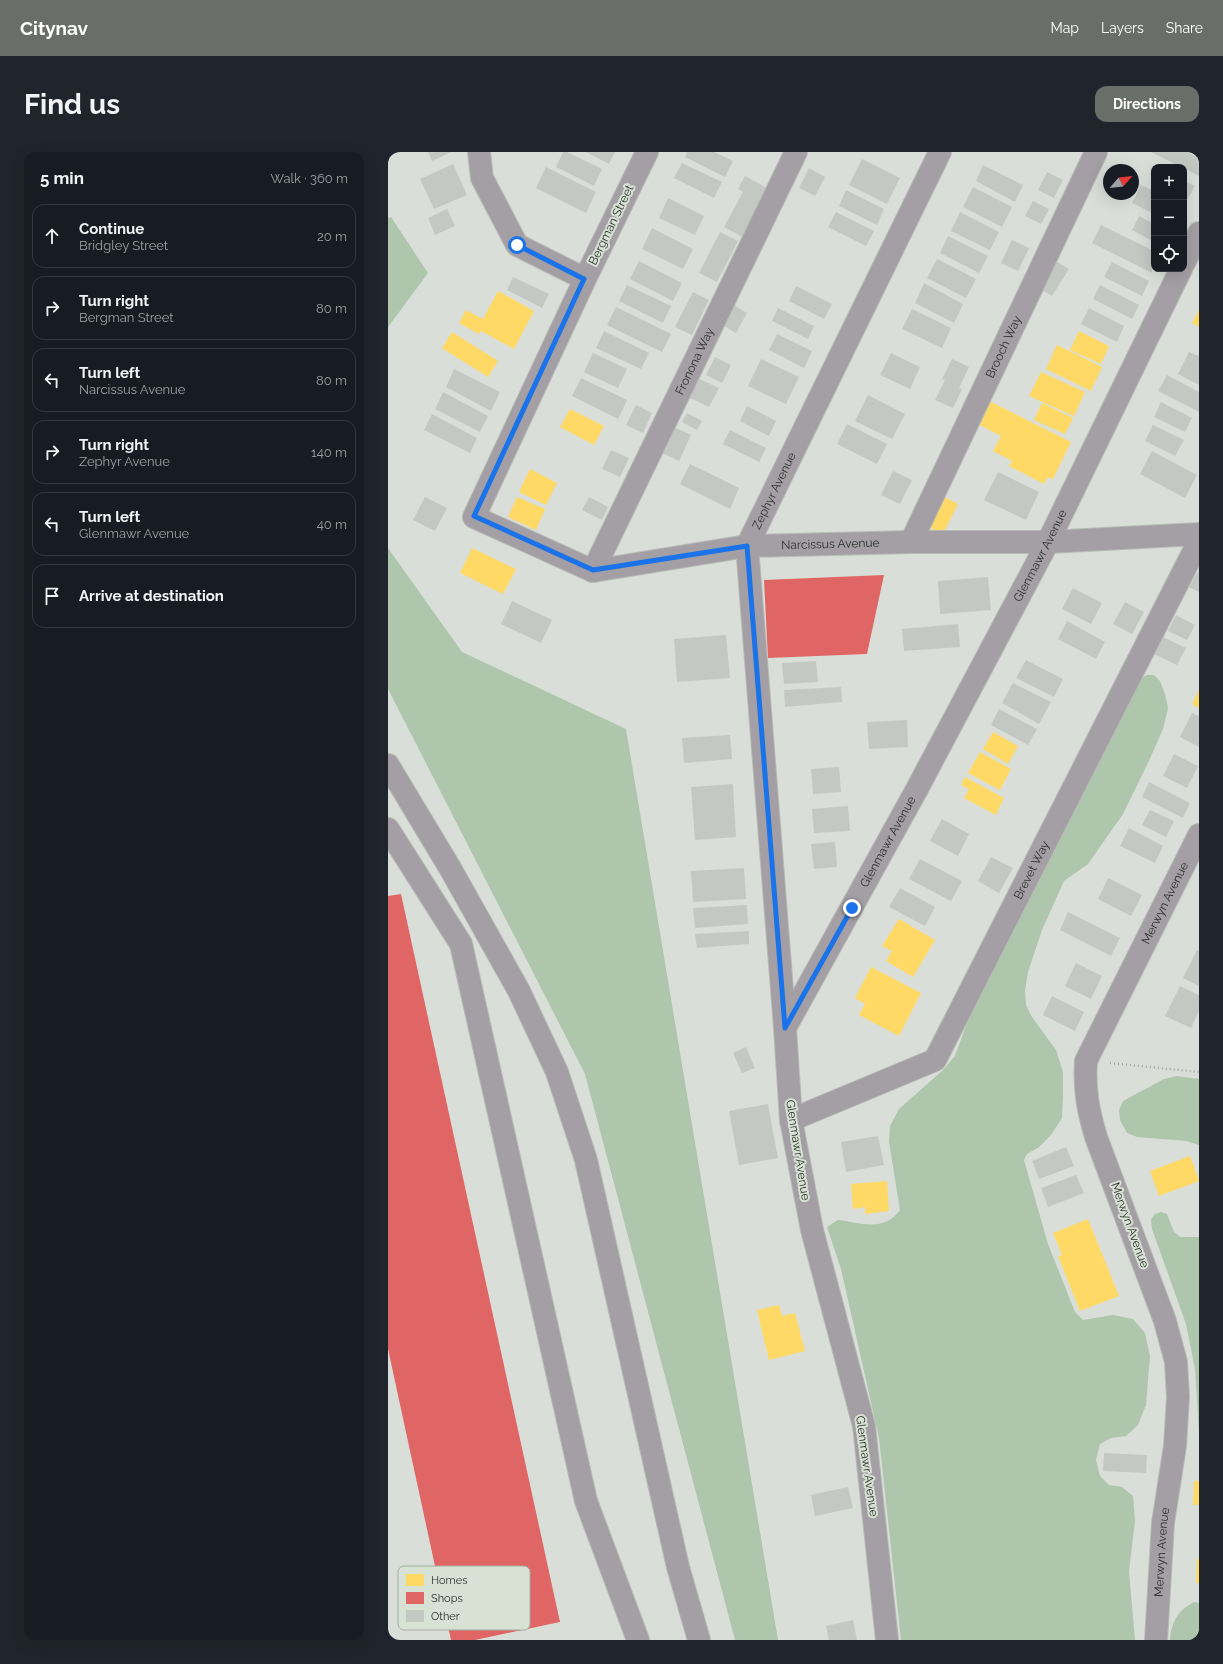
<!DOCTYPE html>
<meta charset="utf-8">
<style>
body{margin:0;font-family:Raleway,sans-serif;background:#20242c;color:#f1f3f6}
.controls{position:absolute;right:12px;top:12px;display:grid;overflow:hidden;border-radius:8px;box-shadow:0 4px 16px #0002}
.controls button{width:36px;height:36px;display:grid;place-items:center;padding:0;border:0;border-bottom:1px solid #363941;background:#171b24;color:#f1f3f6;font:20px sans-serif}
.compass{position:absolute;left:715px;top:12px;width:36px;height:36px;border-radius:50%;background:#171b24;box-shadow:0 4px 16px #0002;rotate:62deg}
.stop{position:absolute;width:12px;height:12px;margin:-9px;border:3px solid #1a73e8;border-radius:50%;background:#fff}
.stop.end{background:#1a73e8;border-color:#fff;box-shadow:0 1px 4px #0008}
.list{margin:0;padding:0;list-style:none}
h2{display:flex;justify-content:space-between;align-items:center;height:52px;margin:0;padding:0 16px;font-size:17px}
h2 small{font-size:13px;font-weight:400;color:#9ea1a6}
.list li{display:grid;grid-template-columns:26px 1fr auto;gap:12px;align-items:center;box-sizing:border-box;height:64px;margin:0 8px 8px;padding:0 8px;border:1px solid #363941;border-radius:12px}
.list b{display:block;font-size:15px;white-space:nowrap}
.list p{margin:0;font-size:13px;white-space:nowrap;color:#9ea1a6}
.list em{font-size:13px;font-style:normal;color:#9ea1a6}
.icon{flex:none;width:22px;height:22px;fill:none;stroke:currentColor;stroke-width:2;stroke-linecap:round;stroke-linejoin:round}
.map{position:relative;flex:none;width:811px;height:1488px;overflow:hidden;border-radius:12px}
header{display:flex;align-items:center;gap:24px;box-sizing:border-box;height:56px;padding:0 20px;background:#696e68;color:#fff}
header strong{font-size:19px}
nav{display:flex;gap:22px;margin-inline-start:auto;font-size:14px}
.intro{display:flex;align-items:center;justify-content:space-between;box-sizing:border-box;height:96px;padding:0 24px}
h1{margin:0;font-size:28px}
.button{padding:10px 18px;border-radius:12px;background:#696e68;color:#fff;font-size:14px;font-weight:700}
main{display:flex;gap:24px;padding:0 24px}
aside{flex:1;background:#171b24;border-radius:12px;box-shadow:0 4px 16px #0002}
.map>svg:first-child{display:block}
.forest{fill:#aec6ab}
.homes{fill:#ffd966}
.shops{fill:#e06666}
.building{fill:#c4c8c3}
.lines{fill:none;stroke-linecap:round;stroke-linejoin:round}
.minor-casing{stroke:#b7bbb6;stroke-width:24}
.path{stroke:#a4a4a4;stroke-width:2.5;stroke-dasharray:1 3;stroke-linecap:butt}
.minor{stroke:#a39fa4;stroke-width:22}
.route{stroke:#1a73e8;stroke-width:5}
.labels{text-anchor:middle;stroke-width:4;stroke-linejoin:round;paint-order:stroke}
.street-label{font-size:12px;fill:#2c312c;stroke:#d7e2d5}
.key{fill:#d7e2d5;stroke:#a4ada2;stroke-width:1}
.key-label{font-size:11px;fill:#2c312c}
</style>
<header>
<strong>Citynav</strong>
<nav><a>Map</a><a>Layers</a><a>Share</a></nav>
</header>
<div class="intro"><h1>Find us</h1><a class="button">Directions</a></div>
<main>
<aside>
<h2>5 min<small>Walk · 360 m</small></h2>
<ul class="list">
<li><svg class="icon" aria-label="ahead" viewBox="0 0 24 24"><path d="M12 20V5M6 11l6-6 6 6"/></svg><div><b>Continue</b><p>Bridgley Street</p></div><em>20 m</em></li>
<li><svg class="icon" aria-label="right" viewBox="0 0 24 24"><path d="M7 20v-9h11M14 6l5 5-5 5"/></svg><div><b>Turn right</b><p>Bergman Street</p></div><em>80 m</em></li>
<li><svg class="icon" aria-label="left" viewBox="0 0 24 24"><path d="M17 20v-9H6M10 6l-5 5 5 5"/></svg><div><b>Turn left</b><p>Narcissus Avenue</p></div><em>80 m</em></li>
<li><svg class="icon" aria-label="right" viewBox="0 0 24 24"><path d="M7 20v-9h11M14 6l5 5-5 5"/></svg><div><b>Turn right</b><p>Zephyr Avenue</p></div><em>140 m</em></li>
<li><svg class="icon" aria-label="left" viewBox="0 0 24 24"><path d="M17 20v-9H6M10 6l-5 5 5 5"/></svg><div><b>Turn left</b><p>Glenmawr Avenue</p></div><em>40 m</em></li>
<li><svg class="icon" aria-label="arrive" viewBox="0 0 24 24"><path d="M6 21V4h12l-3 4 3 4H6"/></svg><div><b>Arrive at destination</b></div></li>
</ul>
</aside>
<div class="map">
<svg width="811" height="1488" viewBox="0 0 811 1488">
<rect width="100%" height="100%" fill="#d9dfd8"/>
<path class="forest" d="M3,65L40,121L0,175V66Z
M0,396L74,500L238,577L390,1488H347L197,922L0,537Z
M759,523H766L772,529L777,542L780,556L775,577L760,611L735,662L700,712L676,729L654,778L640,820L637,838L638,853L644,865L668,898L675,920V944L674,966L663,983L651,995L639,1002L636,1008L660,1092L687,1160L695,1168L725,1163L745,1167L757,1181L762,1204L758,1253L750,1273L738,1284L723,1286L712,1292L708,1308L712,1324L721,1333L734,1335L745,1344L747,1369L741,1419L747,1488H513L491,1286L453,1117L439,1075L450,1068C474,1071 496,1080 512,1058L501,990L502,974L511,957L555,918L567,904L579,871L612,802L752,527Z
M789,924L811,927V993L798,989L749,985L739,981L732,968L731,958L735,949L776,927Z
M773,1060L779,1062L786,1080L792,1085H811V1281L807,1217L798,1172L764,1077L763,1067L767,1062Z
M806,1450L811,1451V1488H782C783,1470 790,1458 806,1450Z"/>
<path class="homes" d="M110,139L146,159L126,197L93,179L91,182L71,171L78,158L95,167Z
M811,158V175L804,171Z
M691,179L721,194L713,212L682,198Z
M64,180L110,209L100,225L54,196Z
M669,193L714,215L703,239L658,217Z
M653,220L697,240L686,264L641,244Z
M595,246L683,290L665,327L660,325L656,332L621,314L624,309L605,299L613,284L584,269Z
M654,251L685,266L677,282L646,268Z
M182,257L216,274L206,293L172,275Z
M142,317L169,331L158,353L131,340Z
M551,342L570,352L555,382L536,373Z
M129,345L157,357L148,378L120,365Z
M84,396L128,417L115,442L72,421Z
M811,538V556L804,552Z
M605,580L630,594L620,612L595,597Z
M592,600L623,617L612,638L580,621Z
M577,625L616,646L608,663L576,646L581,637L573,633Z
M511,767L547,788L525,825L498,809L504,799L494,794Z
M483,815L533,841L511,884L471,863L477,852L467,846Z
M802,1004L811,1029L771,1044L762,1019Z
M499,1029L501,1059L477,1062V1055L465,1057L463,1032Z
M700,1067L731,1144L692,1159L670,1104L674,1103L665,1081Z
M391,1153L394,1164L407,1161L417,1199L381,1208L369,1158Z
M806,1329H811V1353H805Z
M809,1407H811V1431H808Z"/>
<path class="shops" d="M496,423L479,502L380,506L376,428Z
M13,742L172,1470L87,1488H63L0,1197V744Z"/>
<path class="building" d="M40,0H63L44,9Z
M175,0H179L214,17L206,34L168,15Z
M198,0H227L221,12Z
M299,0H326L345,9L337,25L297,5Z
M763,0H799L811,6V24Z
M474,7L512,26L499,52L461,33Z
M294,11L334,30L326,46L286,26Z
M65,12L79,43L46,57L32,27Z
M595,13L635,33L627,50L588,29Z
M158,15L208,40L198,61L148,36Z
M421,16L437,25L427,44L411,36Z
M659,20L675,28L666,46L650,38Z
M357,24L381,37L355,85L336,75L355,40L350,37Z
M796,29L807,34L799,48L796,47Z
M753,33L766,39V62L744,51Z
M585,35L624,55L614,75L575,55Z
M458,38L496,57L489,73L451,54Z
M280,46L316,64L307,83L271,66Z
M645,49L661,57L653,72L637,64Z
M59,57L67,74L47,83L40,66Z
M448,60L486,79L478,94L440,75Z
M572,60L611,80L602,98L563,79Z
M751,64L766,72V90L744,78Z
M713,73L766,99L764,121L704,91Z
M264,76L305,97L295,117L254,97Z
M332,80L350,89L329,130L311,121Z
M560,84L600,104L591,121L552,101Z
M624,88L641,96L630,119L613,111Z
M549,107L588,127L578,146L539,126Z
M664,107L681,117L664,144L648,134Z
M251,109L294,131L285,149L242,127Z
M724,110L761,129L754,144L716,125Z
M125,125L161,142L154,156L119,138Z
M536,131L575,152L566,171L527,151Z
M239,133L283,154L275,171L231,149Z
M712,133L751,153L744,167L705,147Z
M408,134L444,152L436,167L401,149Z
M305,140L321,148L304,183L287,175Z
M342,151L359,161L348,181L331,171Z
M228,155L283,182L274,200L219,173Z
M390,156L426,174L420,187L384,169Z
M701,156L736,174L729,190L693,172Z
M524,157L563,176L554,196L514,177Z
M216,179L261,201L253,217L208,196Z
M389,182L424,199L416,216L381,198Z
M801,200L811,204V233L790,222Z
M205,201L239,217L230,236L196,220Z
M503,201L532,215L522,237L492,223Z
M327,205L343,213L334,231L318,223Z
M373,207L411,225L398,252L360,234Z
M564,207L581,215L571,236L574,237L565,256L547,248L557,228L554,227Z
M66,217L112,240L103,259L58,235Z
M779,223L811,240V260L770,239Z
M193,226L239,248L230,267L184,244Z
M311,227L331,236L321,255L302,246Z
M55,240L100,264L92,280L47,257Z
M480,243L517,262L504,287L467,269Z
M773,250L804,266L797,280L766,265Z
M248,253L264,261L255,281L238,273Z
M359,254L388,269L381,284L352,269Z
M299,261L314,269L309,278L294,270Z
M44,262L89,286L82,301L36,278Z
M459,272L499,292L489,312L449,292Z
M765,273L796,288L787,304L757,289Z
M286,275L303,283L291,309L274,301Z
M342,278L378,296L371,310L335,292Z
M223,298L241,306L232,325L214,317Z
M764,299L809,323L797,346L752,322Z
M302,312L351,336L342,357L292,332Z
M505,319L524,328L512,352L493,343Z
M610,320L651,340L638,368L596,348Z
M37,345L59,356L47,379L25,368Z
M201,345L220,355L214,368L194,358Z
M811,418V440L801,435Z
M600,425L603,458L552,462L550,429Z
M685,436L714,451L703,472L674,457Z
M124,449L164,468L153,491L113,472Z
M737,450L756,460L744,482L725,472Z
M788,463L807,473L799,488L780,479Z
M679,469L717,490L708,507L670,487Z
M570,472L572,495L516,499L514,477Z
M338,483L342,526L289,530L286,487Z
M775,485L798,496L789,513L766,502Z
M638,508L675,527L666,545L628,526Z
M428,509L430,530L396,532L394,511Z
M625,531L663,550L651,572L614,551Z
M453,535L454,550L397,555L396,538Z
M611,557L649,577L640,593L603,573Z
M804,561L811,564V595L792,585Z
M519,568L520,595L481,597L479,570Z
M342,583L344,607L296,611L294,586Z
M786,602L810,614L799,636L775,624Z
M451,615L453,640L425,642L423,617Z
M761,630L802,651L795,666L754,645Z
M345,632L348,685L307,688L303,635Z
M460,654L462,679L426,681L424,657Z
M762,658L786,669L778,685L754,673Z
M554,667L581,682L570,704L542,689Z
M741,676L775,694L767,711L732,694Z
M447,690L449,715L426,717L423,692Z
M603,705L625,716L611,741L590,729Z
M532,707L574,729L563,749L521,727Z
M356,716L358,747L305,750L303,719Z
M720,726L754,743L743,764L710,747Z
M512,736L547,755L537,774L501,755Z
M359,753L360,772L307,776L305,756Z
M680,760L732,786L723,804L672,778Z
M361,779V792L309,796L307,782Z
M809,798L811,799V834L795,826Z
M688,811L714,824L703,847L677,834Z
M792,834L811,843V859L803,876L777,864Z
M664,844L696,860L687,879L655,863Z
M358,895L367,916L354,921L345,901Z
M380,952L390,1006L351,1013L341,959Z
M490,984L496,1013L458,1020L453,990Z
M678,995L686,1014L651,1027L644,1009Z
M688,1023L696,1041L660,1055L653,1036Z
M716,1301L759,1303L758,1321L715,1319Z
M460,1335L465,1356L427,1364L423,1343Z
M465,1468L469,1488H441L438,1474Z"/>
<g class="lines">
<g class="minor-casing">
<g id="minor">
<path d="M91,0L94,26L129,93L197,127"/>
<path id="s1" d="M259,0L197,127L86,365L205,419L359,394L523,390H660L811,382"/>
<path d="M796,111L811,81"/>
<path id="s2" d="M523,390L708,0"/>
<path id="s3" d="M205,419L408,0"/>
<path d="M0,613L62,716L131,839L169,920L198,1008L290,1415L311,1488"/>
<path d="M0,677L73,792L198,1349L250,1488"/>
<path id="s4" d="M397,876L359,394L552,0"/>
<path id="s5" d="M403,968L547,908L811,389"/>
<path id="s6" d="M499,1488L476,1274L424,1078L403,968L397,876L529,637L660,390L793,117"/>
<path id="s7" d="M768,1488L775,1371L787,1294L790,1245L788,1210L777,1169L708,985C700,958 696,937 698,909L811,683"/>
</g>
</g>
<path class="path" d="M722,911L811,920"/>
<use href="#minor" class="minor"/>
</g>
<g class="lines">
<path class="route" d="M129,93L196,127L86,364L205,418L359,394L397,876L464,756"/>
</g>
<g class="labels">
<g class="street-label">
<text transform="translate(223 73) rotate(-64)" y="4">Bergman Street</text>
<text dy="4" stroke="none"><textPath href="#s2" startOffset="216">Brooch Way</textPath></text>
<text dy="4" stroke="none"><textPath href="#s3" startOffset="233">Fronona Way</textPath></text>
<text dy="4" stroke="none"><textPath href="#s4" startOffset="545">Zephyr Avenue</textPath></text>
<text dy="4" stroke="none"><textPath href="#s1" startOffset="774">Narcissus Avenue</textPath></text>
<text dy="4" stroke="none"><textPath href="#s6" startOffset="1159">Glenmawr Avenue</textPath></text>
<text dy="4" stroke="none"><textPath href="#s6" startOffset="835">Glenmawr Avenue</textPath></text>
<text dy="4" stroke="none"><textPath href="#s5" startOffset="369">Brevet Way</textPath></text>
<text dy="4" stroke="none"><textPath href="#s7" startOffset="772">Merwyn Avenue</textPath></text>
<text transform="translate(410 998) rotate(81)" y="4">Glenmawr Avenue</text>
<text transform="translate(742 1073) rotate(70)" y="4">Merwyn Avenue</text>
<text transform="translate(479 1314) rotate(82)" y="4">Glenmawr Avenue</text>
<text dy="4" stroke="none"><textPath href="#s7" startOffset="88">Merwyn Avenue</textPath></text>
</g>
</g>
<rect x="10" y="1414" width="132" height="64" rx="6" class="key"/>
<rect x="18" y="1422" width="18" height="12" fill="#ffd966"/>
<rect x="18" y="1440" width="18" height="12" fill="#e06666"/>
<rect x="18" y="1458" width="18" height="12" fill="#c4c8c3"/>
<g class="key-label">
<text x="43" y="1432">Homes</text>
<text x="43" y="1450">Shops</text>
<text x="43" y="1468">Other</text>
</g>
</svg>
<div class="controls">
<button>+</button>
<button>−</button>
<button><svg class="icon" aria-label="locate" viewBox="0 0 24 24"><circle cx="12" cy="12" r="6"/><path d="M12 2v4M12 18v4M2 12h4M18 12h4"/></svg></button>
</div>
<svg class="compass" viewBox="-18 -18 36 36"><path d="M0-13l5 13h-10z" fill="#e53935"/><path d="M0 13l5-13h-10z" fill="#9ea1a6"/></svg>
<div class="stop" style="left:129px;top:93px"></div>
<div class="stop end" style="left:464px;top:756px"></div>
</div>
</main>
